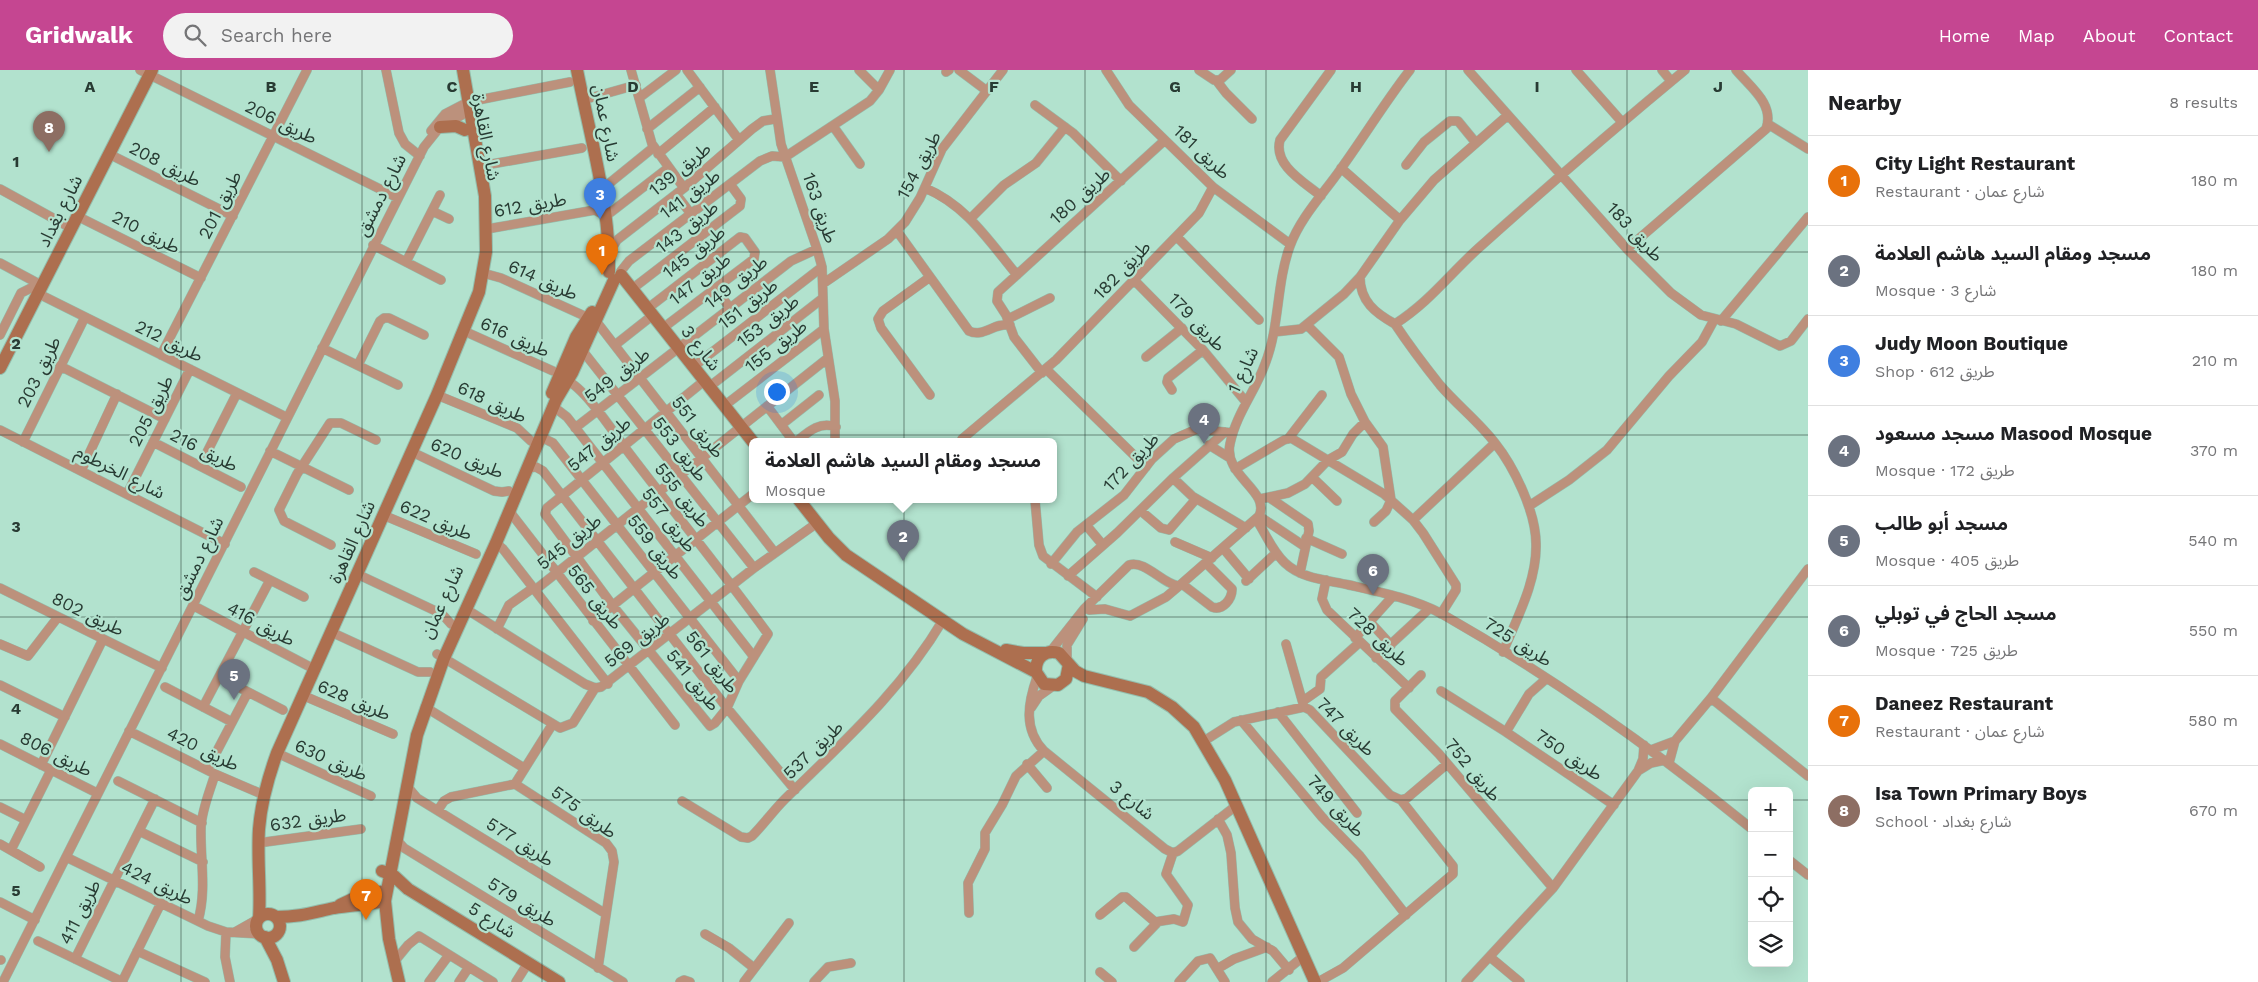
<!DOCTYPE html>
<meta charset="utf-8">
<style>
body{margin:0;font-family:"Work Sans","Noto Sans Arabic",sans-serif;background:#f2f2f2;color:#202124}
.controls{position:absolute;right:15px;bottom:15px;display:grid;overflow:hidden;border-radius:8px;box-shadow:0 5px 20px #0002}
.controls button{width:45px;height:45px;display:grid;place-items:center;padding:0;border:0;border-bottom:1px solid #e0e0e0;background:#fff;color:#202124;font:25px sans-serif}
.you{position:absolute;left:776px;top:321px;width:18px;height:18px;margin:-12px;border:4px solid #fff;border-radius:50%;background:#1a73e8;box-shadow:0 0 0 8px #1a73e833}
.badge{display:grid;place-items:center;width:32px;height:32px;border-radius:50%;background:#c54691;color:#fff;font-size:16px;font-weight:700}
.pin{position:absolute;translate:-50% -41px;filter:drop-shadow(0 1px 2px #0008)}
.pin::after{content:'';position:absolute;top:26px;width:18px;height:15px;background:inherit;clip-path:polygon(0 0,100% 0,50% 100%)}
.popup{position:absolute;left:749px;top:368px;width:308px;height:65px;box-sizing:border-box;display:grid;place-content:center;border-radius:8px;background:#fff;filter:drop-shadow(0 1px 4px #0005);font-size:16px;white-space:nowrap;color:#757577}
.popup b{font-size:19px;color:#202124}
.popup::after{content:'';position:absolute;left:50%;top:100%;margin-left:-10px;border:10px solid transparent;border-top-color:#fff}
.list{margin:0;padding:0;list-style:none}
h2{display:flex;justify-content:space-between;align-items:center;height:65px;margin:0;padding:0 20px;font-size:21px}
h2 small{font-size:16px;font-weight:400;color:#757577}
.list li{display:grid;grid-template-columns:32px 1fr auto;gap:15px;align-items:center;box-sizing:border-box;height:90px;padding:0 20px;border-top:1px solid #e0e0e0}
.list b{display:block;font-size:19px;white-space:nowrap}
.list p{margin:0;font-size:16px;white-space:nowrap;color:#757577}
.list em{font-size:16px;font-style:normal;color:#757577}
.icon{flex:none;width:28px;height:28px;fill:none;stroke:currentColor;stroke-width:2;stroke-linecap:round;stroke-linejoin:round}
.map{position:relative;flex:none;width:1808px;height:912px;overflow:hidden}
header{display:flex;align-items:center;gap:30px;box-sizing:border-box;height:70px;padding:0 25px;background:#c54691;color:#fff}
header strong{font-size:24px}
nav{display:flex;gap:28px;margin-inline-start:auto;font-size:18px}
.search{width:350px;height:45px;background:#f2f2f2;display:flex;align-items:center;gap:12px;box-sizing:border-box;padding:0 18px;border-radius:28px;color:#757577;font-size:19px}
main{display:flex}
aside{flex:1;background:#fff}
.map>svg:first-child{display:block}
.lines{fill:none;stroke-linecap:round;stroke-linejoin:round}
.street-casing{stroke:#94bdac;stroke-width:10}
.secondary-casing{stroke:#94bdac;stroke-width:14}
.street{stroke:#bc917c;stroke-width:9}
.secondary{stroke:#ad6f4f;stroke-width:12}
.grid{fill:none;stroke:#283b33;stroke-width:1;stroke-opacity:0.55}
.labels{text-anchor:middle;stroke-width:4.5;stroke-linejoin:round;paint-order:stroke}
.street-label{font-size:18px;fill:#283b33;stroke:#b2e2ce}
.grid-label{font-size:16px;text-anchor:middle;font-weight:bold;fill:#283b33;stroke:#b2e2ce;stroke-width:4.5;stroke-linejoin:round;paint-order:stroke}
</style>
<header>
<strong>Gridwalk</strong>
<div class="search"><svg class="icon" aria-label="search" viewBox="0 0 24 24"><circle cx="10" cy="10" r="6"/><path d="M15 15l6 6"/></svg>Search here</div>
<nav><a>Home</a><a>Map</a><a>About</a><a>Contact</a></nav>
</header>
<main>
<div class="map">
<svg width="1808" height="912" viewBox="0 0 1808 912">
<rect width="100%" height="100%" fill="#b2e2ce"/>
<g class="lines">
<g class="street-casing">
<path id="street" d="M140,0L398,128
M386,0L399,63L405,74L420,86
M631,0L652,74L684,118
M687,0L739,70
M770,0L781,74L817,179L822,197L824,259L835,331V372
M859,0L879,20
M959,0L987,21
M1106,0L1129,35L1213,117L1290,174
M1199,0L1214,10H1220L1231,0
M1468,0L1627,179L1671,223L1701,245L1736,254L1780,276L1791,271L1808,249
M1576,0L1622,52
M1662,0L1671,11
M946,2L949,0
M1216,10L1226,23L1252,49
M639,28L676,0
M583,30L636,15
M1035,35L1073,63L1121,111
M1768,54L1808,79
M833,56L860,94
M647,59L700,17
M431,61L445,44L468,32L570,12
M109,84L233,146
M658,84L715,37
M1406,95L1424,72L1450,51H1458L1476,73
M480,96L582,78
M1341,98L1400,150
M925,118C966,135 989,171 1017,205
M0,119L71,158
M601,120L654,77
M676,124L691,144
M1321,126C1304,112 1273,95 1280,70L1331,0
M432,141L449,149
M77,146L201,208
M971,148L1004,115L1036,93L1065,57
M487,159L595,140L606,146L668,98
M897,161L969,261C983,268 995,252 1010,255
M1177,167L1259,250
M373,175L441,210
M1627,179L1766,59C1775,34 1750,17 1736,0
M610,181L617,170L684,118L752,59L763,51L775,49
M406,192L440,125
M0,193L41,215
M621,201L629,191L760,91L772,86L785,87L870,31L879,20L890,0
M483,203L501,208L589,248
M1360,207C1360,231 1375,243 1395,254C1431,231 1451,202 1482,175C1549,115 1616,57 1685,0
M1134,210L1203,280L1246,332
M824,213L888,169L905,152L920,128L942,79L1003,0
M715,218L730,238
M632,219L740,136L741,129L730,114
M37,223L286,347
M647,239L740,167L745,168L755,182L754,189L663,258
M1008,249L1050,228
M596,251L775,483
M1721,251L1808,147
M1395,254C1409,275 1424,295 1440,315C1457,335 1479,352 1495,373C1514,397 1536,442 1536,474C1537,511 1517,548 1503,582
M1307,255L1339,287L1351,324L1365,352L1383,377L1391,430L1386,441L1374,452
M464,261L553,301
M1274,262L1301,259L1344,224L1360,207L1400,150L1434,110L1508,45
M0,265L21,223L39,214
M615,275L653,245
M322,278L398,315
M582,280L754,498
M161,285L307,0
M1146,287L1182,258
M358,295L380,251L384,248H389L424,265
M60,296L165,349
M693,297L822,197
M1046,299L1146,397
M1042,303L1014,267L1006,245L997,231L998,222L1165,70
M567,311C584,317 614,363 626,379C673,441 722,501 768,564L739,611L727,638L715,653L710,656L613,536L545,444L547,438L704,311
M709,317L823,228
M1172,320L1167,312L1168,308L1203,280
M437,325L517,358L531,371
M930,325L881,258L878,249L883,241L930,207
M724,336L824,259
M767,336L794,372
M554,337L567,347L754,587
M781,355L819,325
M575,358L791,191L817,179
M0,360L225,474
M541,367L553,373L739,611
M962,369L1056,290L1199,143L1213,117
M1288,369L1322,325
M23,372L85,247
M153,372L241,417
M796,372C808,362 819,351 836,357
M1209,375L1230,388
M270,381L349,420
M412,382L494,421L502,422L509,421
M200,396L237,323
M528,398L536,397L543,401L727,638L795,720
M1235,399L1284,370L1291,368L1384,424L1413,450L1423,463L1456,515V520L1441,544
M81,401L117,324
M1312,407L1337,431
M1173,408L1192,426L1246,458
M127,424L190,299
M1270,428L1308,454L1309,461L1300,503
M1260,429L1288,423L1305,414L1328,390L1342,382L1353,364L1365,352
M1035,430L1039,475L1043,486L1097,527
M1529,436L1569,410L1607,380L1669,306L1702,272L1714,250
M1141,441L1161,458L1169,460L1196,429
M510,442L675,655
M383,445L476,484
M1259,446L1304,476
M1256,449C1266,464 1272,481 1285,493C1302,509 1327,510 1349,515C1380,522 1414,529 1442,544C1551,606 1655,680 1752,759
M1413,450L1495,373
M1086,455L1102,474
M1306,468L1342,484
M1175,472L1212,488
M496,473L503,479L608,614
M331,475L284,451L279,440L297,404L330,353H341L376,370
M1223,478L1249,509
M1051,494L1077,462L1124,425L1152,389L1174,369L1197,359L1233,363
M254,502L304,527
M357,504L442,544L451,554
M1068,506L1117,463L1173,408L1225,362
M1326,510L1322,529L1327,540L1409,618
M1246,511L1276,483
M1182,514L1212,537C1223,541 1232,529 1232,519L1206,493
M0,518L162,598
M535,520L828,288
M194,536L314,599
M466,539L585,614L595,618L601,617L754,498L817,453
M1089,540L1105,539L1130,546L1166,527L1179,516
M593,551L753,424
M1370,552L1391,575
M497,559L509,535L533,518
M331,562L418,602H430
M1355,568L1393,526
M0,574L28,586L58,547
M1286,574L1304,637
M1050,582L1084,539L1129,495C1146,490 1162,514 1179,516L1259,446C1271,421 1223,406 1230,374C1236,344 1255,322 1265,294C1280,256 1276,214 1290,176C1300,148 1324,123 1340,100C1364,67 1385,32 1410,0
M437,584L560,658L573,653L595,618
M1376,588L1430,538
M1067,589V575L1083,549
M1421,605L1395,631V639L1439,684L1553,818
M219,607L283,640
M1037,607C1028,633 1023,659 1044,681L1165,779L1173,783L1178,781L1237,735
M0,615L65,647
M165,617L232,652
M1441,621L1506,662L1614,735
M302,625L393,664
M1711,628L1808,706
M1303,631L1320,619L1321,607L1360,572
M203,637L270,510
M425,637L524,698
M1031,638L1039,626L1053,616
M1278,642L1357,743
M1241,650L1322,747L1360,786L1406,845
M129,661L215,704L264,725
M1506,662L1529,624L1546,609
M1204,671L1234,652L1304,637L1310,640L1390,725L1401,730L1407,728L1447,694
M0,674L97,723
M1651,680L1675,671L1711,628L1808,499
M277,683L371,726
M1669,693L1675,671
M1027,694L1047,718
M41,695L103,569
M207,700L248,622
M1638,701L1651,693L1665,690
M118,711L202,753
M515,714L606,773L612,781L614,792L598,898
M406,715L417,728L606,844
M682,731L741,767L748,768L752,766C764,754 773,741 785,729C843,672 901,621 943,550
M0,737L26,750
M438,740L444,731L451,727L515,714L552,655
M1218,749L1227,765L1231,783L1235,838L1238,852L1252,869L1273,881L1289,900
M139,761L203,792
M396,769L404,778L623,912
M258,773L361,759
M0,774L40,797
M11,780L51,700
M66,787L208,856L226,862L260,864
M1789,790L1808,805
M0,832L35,850
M969,843L968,813L985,779V763L1002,735L1016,706L1044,681
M1100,845L1122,827H1126L1155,852L1174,849L1183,852L1188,835L1166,804L1173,783
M198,851C207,820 200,788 201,757C202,739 210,721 215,704
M226,862L225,887L230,912
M235,862L258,849
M705,864L729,878L754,898
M38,871L123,912
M1134,877L1157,853
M137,881L205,912
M1490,887L1520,912
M75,889L155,729
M0,890H1
M394,892L408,875L419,866L493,912
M1217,899L1234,889L1267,877
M1100,902L1112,912
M3,912L424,77L440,57L469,41
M122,912L161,833
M429,912L449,885
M459,912L469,897
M516,912L528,893
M680,912L684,910L690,912
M744,912L789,853
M814,912L828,897L851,893
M1179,912L1198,891L1210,888L1225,912
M1272,912L1304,886
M1318,912L1343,898L1453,804V796L1401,730
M1466,912L1553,818L1638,701L1643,689L1644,675"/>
</g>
<g class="secondary-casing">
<path id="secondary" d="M577,0C590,66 610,134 609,202
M440,57L456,56L465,60
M621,205L753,372
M0,298L152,0
M552,323L576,267L592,242
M799,430L829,468L846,485L963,564L1036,602
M1006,580L1023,583H1046
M1069,594L1066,609L1058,615L1044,614L1036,602C1035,588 1045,579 1059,583L1075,601L1084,606L1148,622L1172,637L1194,657L1225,710L1315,912
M382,801L394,806L408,819L559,912
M340,835L359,826L386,821
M256 856a12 12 0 1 1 24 0a12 12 0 1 1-24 0Z
M276,847C300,847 311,843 334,838C351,835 368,835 385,831
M259,848C261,818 257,789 259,759C261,733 268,708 277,683L437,325L479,222L486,182L485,126L463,0
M265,867L277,890L284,912
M399,912L389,869L385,831L417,665L444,588L496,473L556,330L572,303L614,210"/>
</g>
<use href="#street" class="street"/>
<use href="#secondary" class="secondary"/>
</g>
<path class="grid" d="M181,0V912M362,0V912M542,0V912M723,0V912M904,0V912M1085,0V912M1266,0V912M1446,0V912M1627,0V912M0,182H1808M0,365H1808M0,547H1808M0,730H1752M1789,730H1808"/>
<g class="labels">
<g class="street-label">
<text transform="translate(281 52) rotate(26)" y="6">طريق 206</text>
<text transform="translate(606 53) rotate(79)" y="6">شارع عمان</text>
<text transform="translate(486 67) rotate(79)" y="6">شارع القاهرة</text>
<text transform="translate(1202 82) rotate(43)" y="6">طريق 181</text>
<text transform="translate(165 94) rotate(27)" y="6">طريق 208</text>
<text transform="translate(919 95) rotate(-62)" y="6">طريق 154</text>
<text transform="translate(680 99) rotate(-39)" y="6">طريق 139</text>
<text transform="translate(690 124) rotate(-37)" y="6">طريق 141</text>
<text transform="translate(381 125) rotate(-63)" y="6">شارع دمشق</text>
<text transform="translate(1080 126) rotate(-42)" y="6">طريق 180</text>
<text transform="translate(220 135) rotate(-63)" y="6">طريق 201</text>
<text transform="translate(530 135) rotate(-10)" y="6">طريق 612</text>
<text transform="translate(820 138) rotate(71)" y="6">طريق 163</text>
<text transform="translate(60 141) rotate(-63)" y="6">شارع بغداد</text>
<text transform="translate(687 157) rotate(-38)" y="6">طريق 143</text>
<text transform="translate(146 162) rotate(27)" y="6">طريق 210</text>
<text transform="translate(1635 162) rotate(47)" y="6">طريق 183</text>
<text transform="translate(694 182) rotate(-38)" y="6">طريق 145</text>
<text transform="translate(1122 200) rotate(-46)" y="6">طريق 182</text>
<text transform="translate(700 209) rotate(-38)" y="6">طريق 147</text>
<text transform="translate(543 210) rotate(24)" y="6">طريق 614</text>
<text transform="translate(736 212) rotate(-38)" y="6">طريق 149</text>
<text transform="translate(748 234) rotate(-38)" y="6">طريق 151</text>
<text transform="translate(768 251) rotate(-38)" y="6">طريق 153</text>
<text transform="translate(1197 252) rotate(46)" y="6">طريق 179</text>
<text transform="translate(515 267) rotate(24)" y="6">طريق 616</text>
<text transform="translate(169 271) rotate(26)" y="6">طريق 212</text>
<text transform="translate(776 276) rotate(-38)" y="6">طريق 155</text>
<text transform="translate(701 278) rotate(52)" y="6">شارع 3</text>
<text transform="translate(1243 300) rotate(-65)" y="6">شارع 1</text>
<text transform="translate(39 302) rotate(-64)" y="6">طريق 203</text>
<text transform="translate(617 305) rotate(-38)" y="6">طريق 549</text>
<text transform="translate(492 332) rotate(25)" y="6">طريق 618</text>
<text transform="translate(151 341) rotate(-63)" y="6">طريق 205</text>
<text transform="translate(698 357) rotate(52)" y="6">طريق 551</text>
<text transform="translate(599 374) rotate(-39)" y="6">طريق 547</text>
<text transform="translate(680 379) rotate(52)" y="6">طريق 553</text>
<text transform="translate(204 380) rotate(27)" y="6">طريق 216</text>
<text transform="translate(467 388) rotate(23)" y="6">طريق 620</text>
<text transform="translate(1131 392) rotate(-47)" y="6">طريق 172</text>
<text transform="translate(120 402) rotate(27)" y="6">شارع الخرطوم</text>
<text transform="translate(682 425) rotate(52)" y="6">طريق 555</text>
<text transform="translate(436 450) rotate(23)" y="6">طريق 622</text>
<text transform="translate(669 450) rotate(52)" y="6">طريق 557</text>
<text transform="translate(352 472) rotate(-66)" y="6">شارع القاهرة</text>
<text transform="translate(569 472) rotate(-39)" y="6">طريق 545</text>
<text transform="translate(655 477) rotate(52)" y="6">طريق 559</text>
<text transform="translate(199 488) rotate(-64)" y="6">شارع دمشق</text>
<text transform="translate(595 527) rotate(52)" y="6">طريق 565</text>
<text transform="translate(442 532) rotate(-65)" y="6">شارع عمان</text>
<text transform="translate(88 544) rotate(26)" y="6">طريق 802</text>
<text transform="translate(261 554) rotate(28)" y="6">طريق 416</text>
<text transform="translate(1378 567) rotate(43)" y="6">طريق 728</text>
<text transform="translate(637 570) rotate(-38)" y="6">طريق 569</text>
<text transform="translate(1518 572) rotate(32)" y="6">طريق 725</text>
<text transform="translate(712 592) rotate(52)" y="6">طريق 561</text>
<text transform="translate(693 610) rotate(51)" y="6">طريق 541</text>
<text transform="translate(354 630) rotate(23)" y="6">طريق 628</text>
<text transform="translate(1346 657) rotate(45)" y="6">طريق 747</text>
<text transform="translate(203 679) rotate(26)" y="6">طريق 420</text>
<text transform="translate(813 680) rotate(-44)" y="6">طريق 537</text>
<text transform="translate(56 684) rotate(27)" y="6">طريق 806</text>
<text transform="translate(1569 685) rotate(34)" y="6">طريق 750</text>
<text transform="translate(331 690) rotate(24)" y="6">طريق 630</text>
<text transform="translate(1473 700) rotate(50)" y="6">طريق 752</text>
<text transform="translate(1132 730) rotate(39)" y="6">شارع 3</text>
<text transform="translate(1336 736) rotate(48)" y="6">طريق 749</text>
<text transform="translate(584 742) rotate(36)" y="6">طريق 575</text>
<text transform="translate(308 750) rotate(-8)" y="6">طريق 632</text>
<text transform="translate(520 772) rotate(32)" y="6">طريق 577</text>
<text transform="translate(157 813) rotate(26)" y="6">طريق 424</text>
<text transform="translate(522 832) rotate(32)" y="6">طريق 579</text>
<text transform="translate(80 842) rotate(-63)" y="6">طريق 411</text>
<text transform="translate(492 850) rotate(32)" y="6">شارع 5</text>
</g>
</g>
<g class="grid-label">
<text x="90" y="22">A</text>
<text x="271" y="22">B</text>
<text x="452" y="22">C</text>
<text x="633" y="22">D</text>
<text x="814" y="22">E</text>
<text x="994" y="22">F</text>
<text x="1175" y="22">G</text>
<text x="1356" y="22">H</text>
<text x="1537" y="22">I</text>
<text x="1718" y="22">J</text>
<text x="16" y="97">1</text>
<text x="16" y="279">2</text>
<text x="16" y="462">3</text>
<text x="16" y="644">4</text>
<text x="16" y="826">5</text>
</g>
</svg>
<div class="controls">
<button>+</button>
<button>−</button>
<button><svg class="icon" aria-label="locate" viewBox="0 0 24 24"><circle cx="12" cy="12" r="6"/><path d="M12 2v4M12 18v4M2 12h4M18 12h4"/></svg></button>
<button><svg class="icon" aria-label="layers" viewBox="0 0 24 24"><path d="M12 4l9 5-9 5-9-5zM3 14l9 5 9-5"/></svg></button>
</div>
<div class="you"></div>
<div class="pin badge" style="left:602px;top:205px;background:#e8710a">1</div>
<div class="pin badge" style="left:903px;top:491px;background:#6b7280">2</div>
<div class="popup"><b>مسجد ومقام السيد هاشم العلامة</b>Mosque</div>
<div class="pin badge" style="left:600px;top:149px;background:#3f7fe0">3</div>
<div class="pin badge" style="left:1204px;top:374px;background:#6b7280">4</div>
<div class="pin badge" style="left:234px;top:630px;background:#6b7280">5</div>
<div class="pin badge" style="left:1373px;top:525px;background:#6b7280">6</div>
<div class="pin badge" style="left:366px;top:850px;background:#e8710a">7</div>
<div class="pin badge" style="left:49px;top:82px;background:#8d6e63">8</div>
</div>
<aside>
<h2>Nearby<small>8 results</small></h2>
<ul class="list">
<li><span class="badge" style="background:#e8710a">1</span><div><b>City Light Restaurant</b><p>Restaurant · شارع عمان</p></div><em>180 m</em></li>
<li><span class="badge" style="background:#6b7280">2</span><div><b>مسجد ومقام السيد هاشم العلامة</b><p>Mosque · شارع 3</p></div><em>180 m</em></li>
<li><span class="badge" style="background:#3f7fe0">3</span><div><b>Judy Moon Boutique</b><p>Shop · طريق 612</p></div><em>210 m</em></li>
<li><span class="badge" style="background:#6b7280">4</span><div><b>مسجد مسعود Masood Mosque</b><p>Mosque · طريق 172</p></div><em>370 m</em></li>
<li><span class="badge" style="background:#6b7280">5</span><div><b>مسجد أبو طالب</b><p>Mosque · طريق 405</p></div><em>540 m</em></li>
<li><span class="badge" style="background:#6b7280">6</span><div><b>مسجد الحاج في توبلي</b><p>Mosque · طريق 725</p></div><em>550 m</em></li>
<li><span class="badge" style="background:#e8710a">7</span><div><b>Daneez Restaurant</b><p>Restaurant · شارع عمان</p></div><em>580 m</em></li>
<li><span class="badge" style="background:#8d6e63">8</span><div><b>Isa Town Primary Boys</b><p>School · شارع بغداد</p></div><em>670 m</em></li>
</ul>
</aside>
</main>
